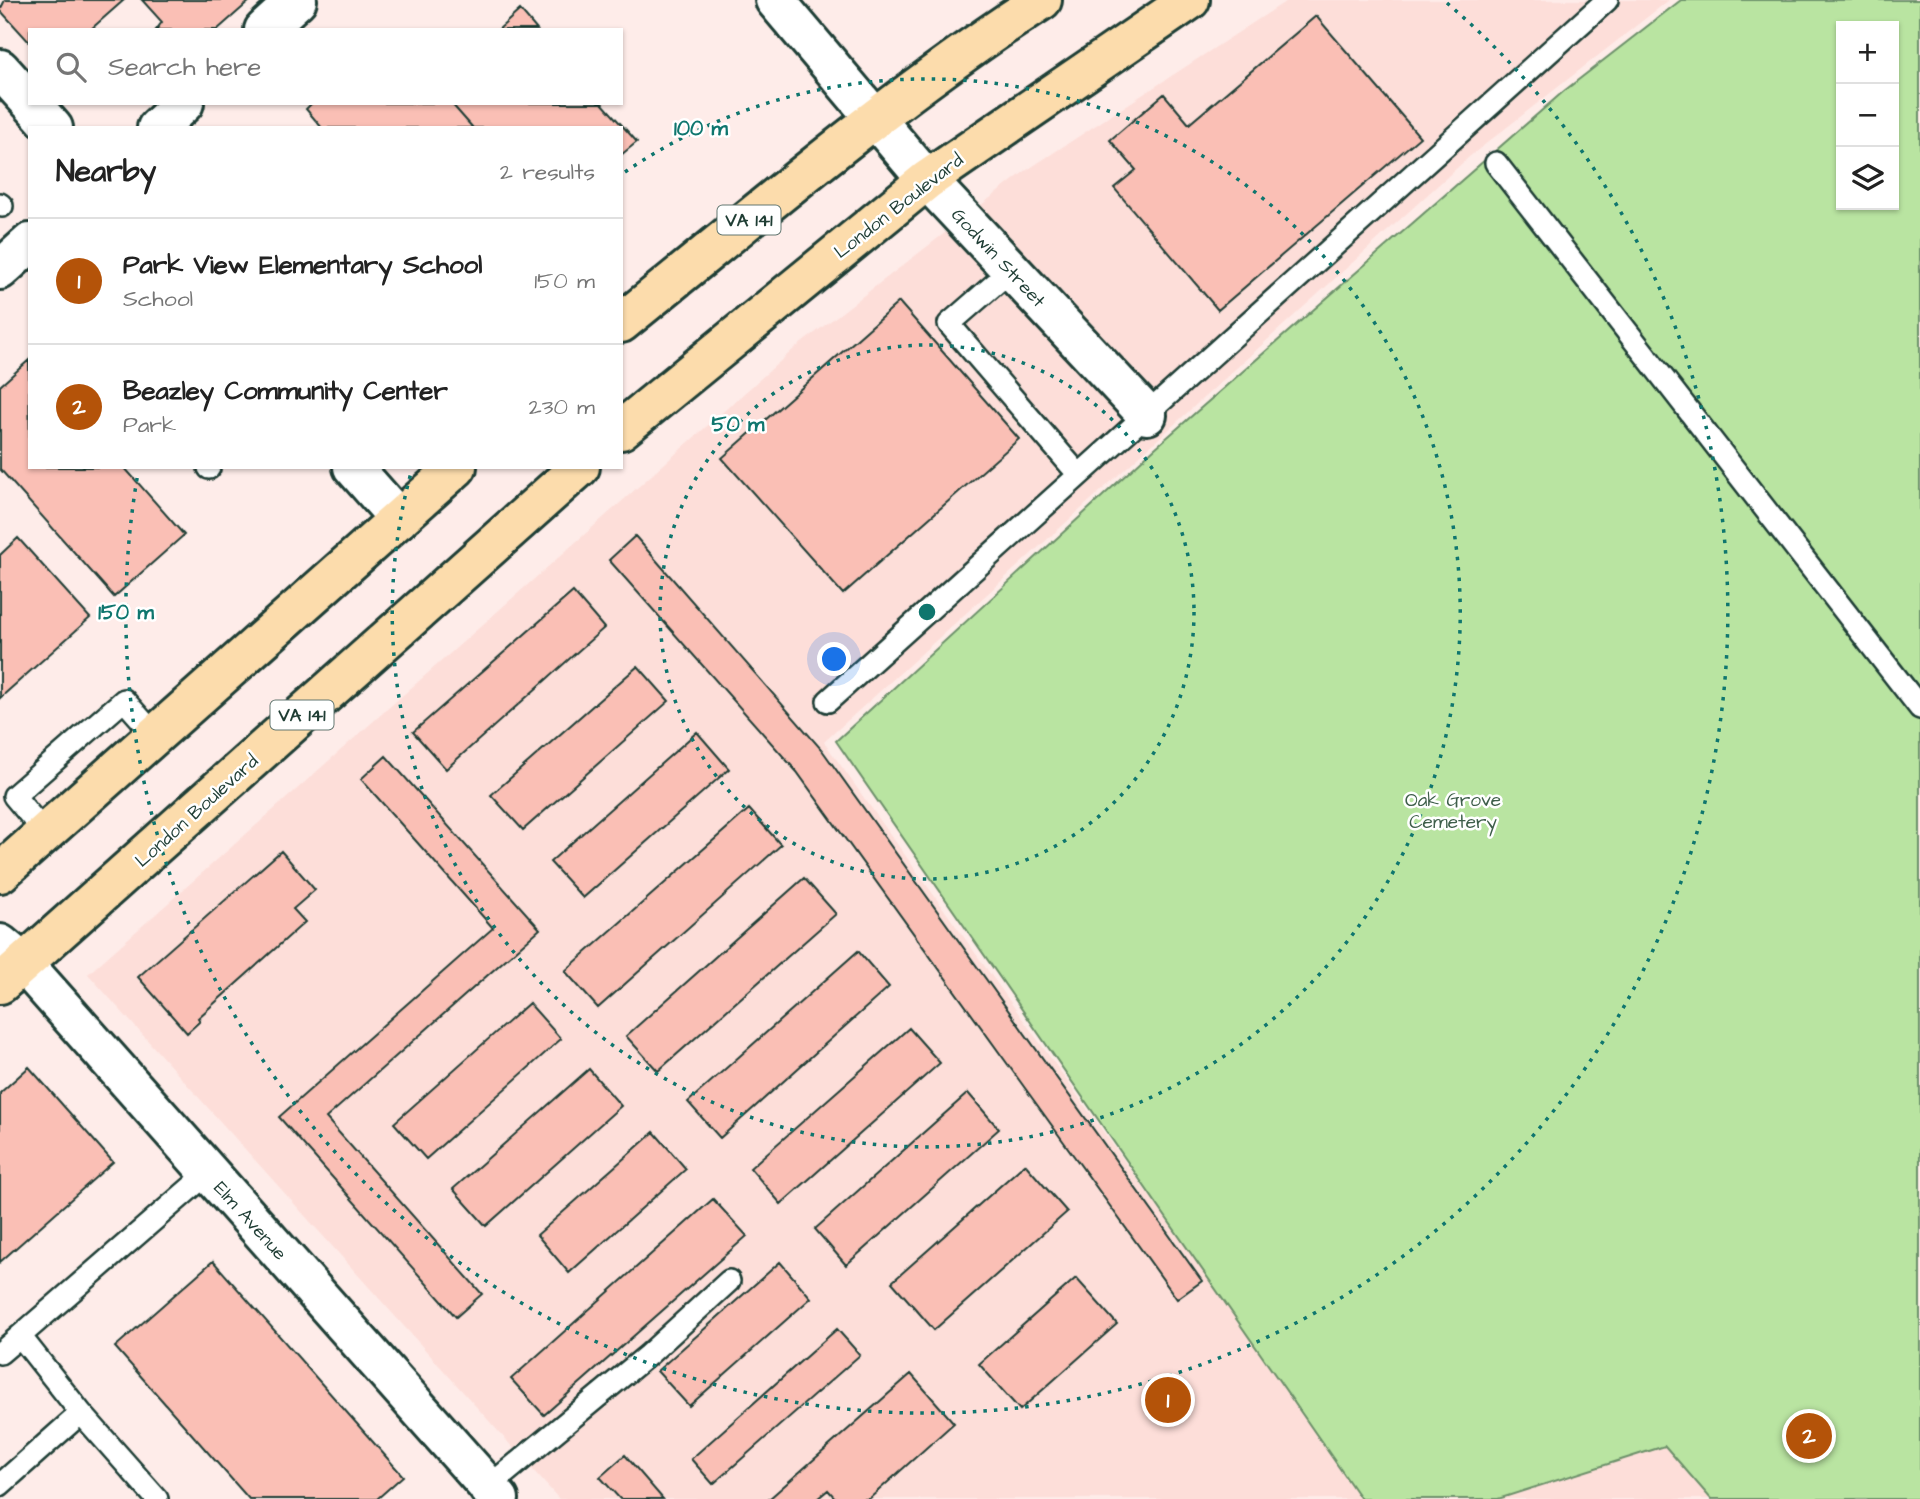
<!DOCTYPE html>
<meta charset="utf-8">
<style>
body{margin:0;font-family:"Architects Daughter",sans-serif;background:#f2f2f2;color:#222}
.controls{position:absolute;right:21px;top:21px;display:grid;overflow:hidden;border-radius:0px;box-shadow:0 2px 5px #0004}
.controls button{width:63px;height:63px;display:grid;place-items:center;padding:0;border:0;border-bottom:2px solid #e0e0e0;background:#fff;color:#222;font:35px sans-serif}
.you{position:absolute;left:835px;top:660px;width:24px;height:24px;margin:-18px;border:5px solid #fff;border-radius:50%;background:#1a73e8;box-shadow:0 0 0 10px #1a73e833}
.badge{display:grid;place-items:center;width:46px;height:46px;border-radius:50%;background:#b45309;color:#fff;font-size:23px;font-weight:700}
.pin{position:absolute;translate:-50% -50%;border:4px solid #fff;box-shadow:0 2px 7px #0006}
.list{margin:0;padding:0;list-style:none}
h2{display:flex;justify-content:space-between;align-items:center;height:91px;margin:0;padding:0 28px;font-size:30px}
h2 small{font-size:23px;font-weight:400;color:#767676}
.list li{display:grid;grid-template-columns:46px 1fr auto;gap:21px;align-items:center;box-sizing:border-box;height:126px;padding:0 28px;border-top:2px solid #e0e0e0}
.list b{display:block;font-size:26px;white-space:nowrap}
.list p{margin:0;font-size:23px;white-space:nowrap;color:#767676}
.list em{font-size:23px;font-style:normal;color:#767676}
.icon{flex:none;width:38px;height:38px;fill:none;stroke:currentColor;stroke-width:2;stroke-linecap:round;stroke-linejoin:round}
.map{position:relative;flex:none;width:1920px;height:1499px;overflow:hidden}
.search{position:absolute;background:#fff;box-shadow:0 2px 5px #0004;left:28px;top:28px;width:595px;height:77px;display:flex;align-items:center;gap:18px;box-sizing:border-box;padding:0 24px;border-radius:0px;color:#767676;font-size:26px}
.panel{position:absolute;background:#fff;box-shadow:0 2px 5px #0004;left:28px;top:126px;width:595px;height:343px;border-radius:0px}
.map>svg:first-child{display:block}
.built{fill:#fdded9}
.green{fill:#b9e4a1;stroke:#6c906a;stroke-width:2;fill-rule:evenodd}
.building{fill:#fabfb5;stroke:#1f3d34;stroke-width:2}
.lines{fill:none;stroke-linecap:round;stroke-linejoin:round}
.service-casing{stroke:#1f3d34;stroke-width:26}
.minor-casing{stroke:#1f3d34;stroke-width:44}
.secondary-casing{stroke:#1f3d34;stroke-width:44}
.primary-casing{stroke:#1f3d34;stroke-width:44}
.service{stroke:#fff;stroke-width:21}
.minor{stroke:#fff;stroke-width:38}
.secondary{stroke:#fff;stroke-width:38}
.primary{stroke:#fcdcac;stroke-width:38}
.ring{fill:none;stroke:#0f766e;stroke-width:3.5;stroke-dasharray:3.5 7}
.labels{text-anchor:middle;stroke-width:5;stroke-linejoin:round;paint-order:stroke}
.shield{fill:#fff;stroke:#627771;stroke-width:2}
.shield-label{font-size:18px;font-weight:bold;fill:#1f3d34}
.street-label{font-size:19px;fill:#1f3d34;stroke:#fff}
.park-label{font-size:19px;fill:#3e5e4a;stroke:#fff}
.centre{fill:#0f766e;stroke:#fff;stroke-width:3.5}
.ring-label{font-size:21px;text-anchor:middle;font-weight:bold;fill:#0f766e;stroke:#fff;stroke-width:5;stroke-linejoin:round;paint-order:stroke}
</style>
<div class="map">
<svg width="1920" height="1499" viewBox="0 0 1920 1499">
<rect width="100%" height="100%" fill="#feece9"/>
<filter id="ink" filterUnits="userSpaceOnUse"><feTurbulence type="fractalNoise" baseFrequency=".0143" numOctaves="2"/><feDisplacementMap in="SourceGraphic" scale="14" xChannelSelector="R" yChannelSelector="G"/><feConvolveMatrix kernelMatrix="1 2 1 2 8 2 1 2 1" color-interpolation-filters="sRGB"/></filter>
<g filter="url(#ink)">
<path class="built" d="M1288,0H1669L1469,157L824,742L1217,1290L1361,1499H559L88,974L794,349L1024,172Z
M1665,1446L1711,1499H1498Z"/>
<path class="green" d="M1681,0H1920V1499H1711L1665,1446L1498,1499H1361L836,741L1155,448L1564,91ZM1841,26H1894V205H1841Z"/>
<path class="building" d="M5,0H124L90,30H30V43L0,10Z
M142,0H251L217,30H156L162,22Z
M520,10L537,30H498Z
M1316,16L1420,137L1218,310L1114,188L1136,170L1110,140L1164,94L1189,124Z
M312,103H451L473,128H322L306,109Z
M451,103H602L637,142L621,155V128H473Z
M899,302L1019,439L843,594L722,458Z
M29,360L30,467H124L184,535L114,597L0,469V386Z
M635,536L822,750L1202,1281L1177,1299L797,772L609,560Z
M18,538L90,618L0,698V555Z
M573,592L604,628L446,769L413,732Z
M638,666L669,701L523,830L491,795Z
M697,732L729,769L583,898L550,862Z
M386,756L540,929L326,1118L482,1294L456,1317L279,1117L493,928L361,779Z
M749,809L781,845L598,1008L565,971Z
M281,851L315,890L293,909L305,922L198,1018L200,1021L187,1033L138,977Z
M804,878L836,914L658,1071L626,1036Z
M858,951L889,987L720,1138L688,1102Z
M529,1003L561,1039L426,1159L394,1123Z
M909,1028L940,1063L781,1204L750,1168Z
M29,1067L113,1162L0,1262V1093Z
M589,1069L621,1106L486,1226L453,1189Z
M968,1093L999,1129L846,1265L815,1229Z
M654,1132L686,1169L569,1273L537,1235Z
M1025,1164L1067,1212L934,1330L892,1282Z
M713,1199L747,1236L544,1415L511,1379Z
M213,1261L403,1476L377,1499H249L115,1347Z
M780,1262L811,1298L689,1406L657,1371Z
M1076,1278L1117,1324L1020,1410L979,1364Z
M837,1329L860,1355L713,1484L691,1459Z
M911,1374L954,1423L869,1499H836L828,1490L817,1499H769Z
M625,1455L663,1499H620L600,1477Z"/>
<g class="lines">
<g class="service-casing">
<path id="service" d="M1496,163L1920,708
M0,204L2,206
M1011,270L949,324L1079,475
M209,468V467
M828,701L1607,0
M45,833L14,796L124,700L155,735
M0,1353L20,1336
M81,1413L20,1336L209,1172
M0,1485L81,1413L157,1499
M481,1493L648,1355L729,1281"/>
</g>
<g class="minor-casing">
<path id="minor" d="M775,0L927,180L1147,415
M264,30L297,0
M0,69L30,102
M31,103L53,128
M157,128L184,103
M0,270L30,243
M353,467L399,519
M23,963L499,1499"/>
</g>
<g class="secondary-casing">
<path id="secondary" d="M0,944L23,963"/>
</g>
<g class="primary-casing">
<path id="primary" d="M621,323C759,212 893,96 1042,0
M621,430L927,180L1190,0
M0,873L457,467
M0,984L580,467"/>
</g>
<use href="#service" class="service"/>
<use href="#minor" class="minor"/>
<use href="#secondary" class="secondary"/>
<use href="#primary" class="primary"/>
</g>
</g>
<g class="ring">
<circle cx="927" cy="612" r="267"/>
<path d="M625 172A534 534 0 1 1 412 469"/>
<path d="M1447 3A801 801 0 1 1 138 473"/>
</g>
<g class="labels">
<g class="shield">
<rect x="717.5" y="205.5" width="63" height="29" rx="5"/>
<rect x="270.5" y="700.5" width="63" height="29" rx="5"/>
</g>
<g class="shield-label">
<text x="749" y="226">VA 141</text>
<text x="302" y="721">VA 141</text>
</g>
<g class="street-label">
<text transform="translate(898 205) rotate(-38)" y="7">London Boulevard</text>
<text transform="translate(999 257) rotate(47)" y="7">Godwin Street</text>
<text transform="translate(196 810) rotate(-42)" y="7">London Boulevard</text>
<text transform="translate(251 1220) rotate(48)" y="7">Elm Avenue</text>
</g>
<g class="park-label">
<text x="1453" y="806">Oak Grove<tspan x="1453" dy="22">Cemetery</tspan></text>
</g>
</g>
<circle cx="927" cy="612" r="10" class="centre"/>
<g class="ring-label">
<text x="701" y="135">100 m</text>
<text x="738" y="431">50 m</text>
<text x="126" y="619">150 m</text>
</g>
</svg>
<div class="controls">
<button>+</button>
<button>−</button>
<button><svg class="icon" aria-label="layers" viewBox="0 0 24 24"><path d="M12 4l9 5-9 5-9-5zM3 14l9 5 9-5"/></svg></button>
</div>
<div class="you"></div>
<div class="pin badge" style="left:1168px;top:1400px">1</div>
<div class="pin badge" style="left:1809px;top:1436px">2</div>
<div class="search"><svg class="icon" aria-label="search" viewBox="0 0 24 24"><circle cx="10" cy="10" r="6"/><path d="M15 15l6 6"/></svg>Search here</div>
<section class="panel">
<h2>Nearby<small>2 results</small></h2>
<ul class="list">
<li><span class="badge">1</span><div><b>Park View Elementary School</b><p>School</p></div><em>150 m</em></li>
<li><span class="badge">2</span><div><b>Beazley Community Center</b><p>Park</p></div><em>230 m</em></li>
</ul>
</section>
</div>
